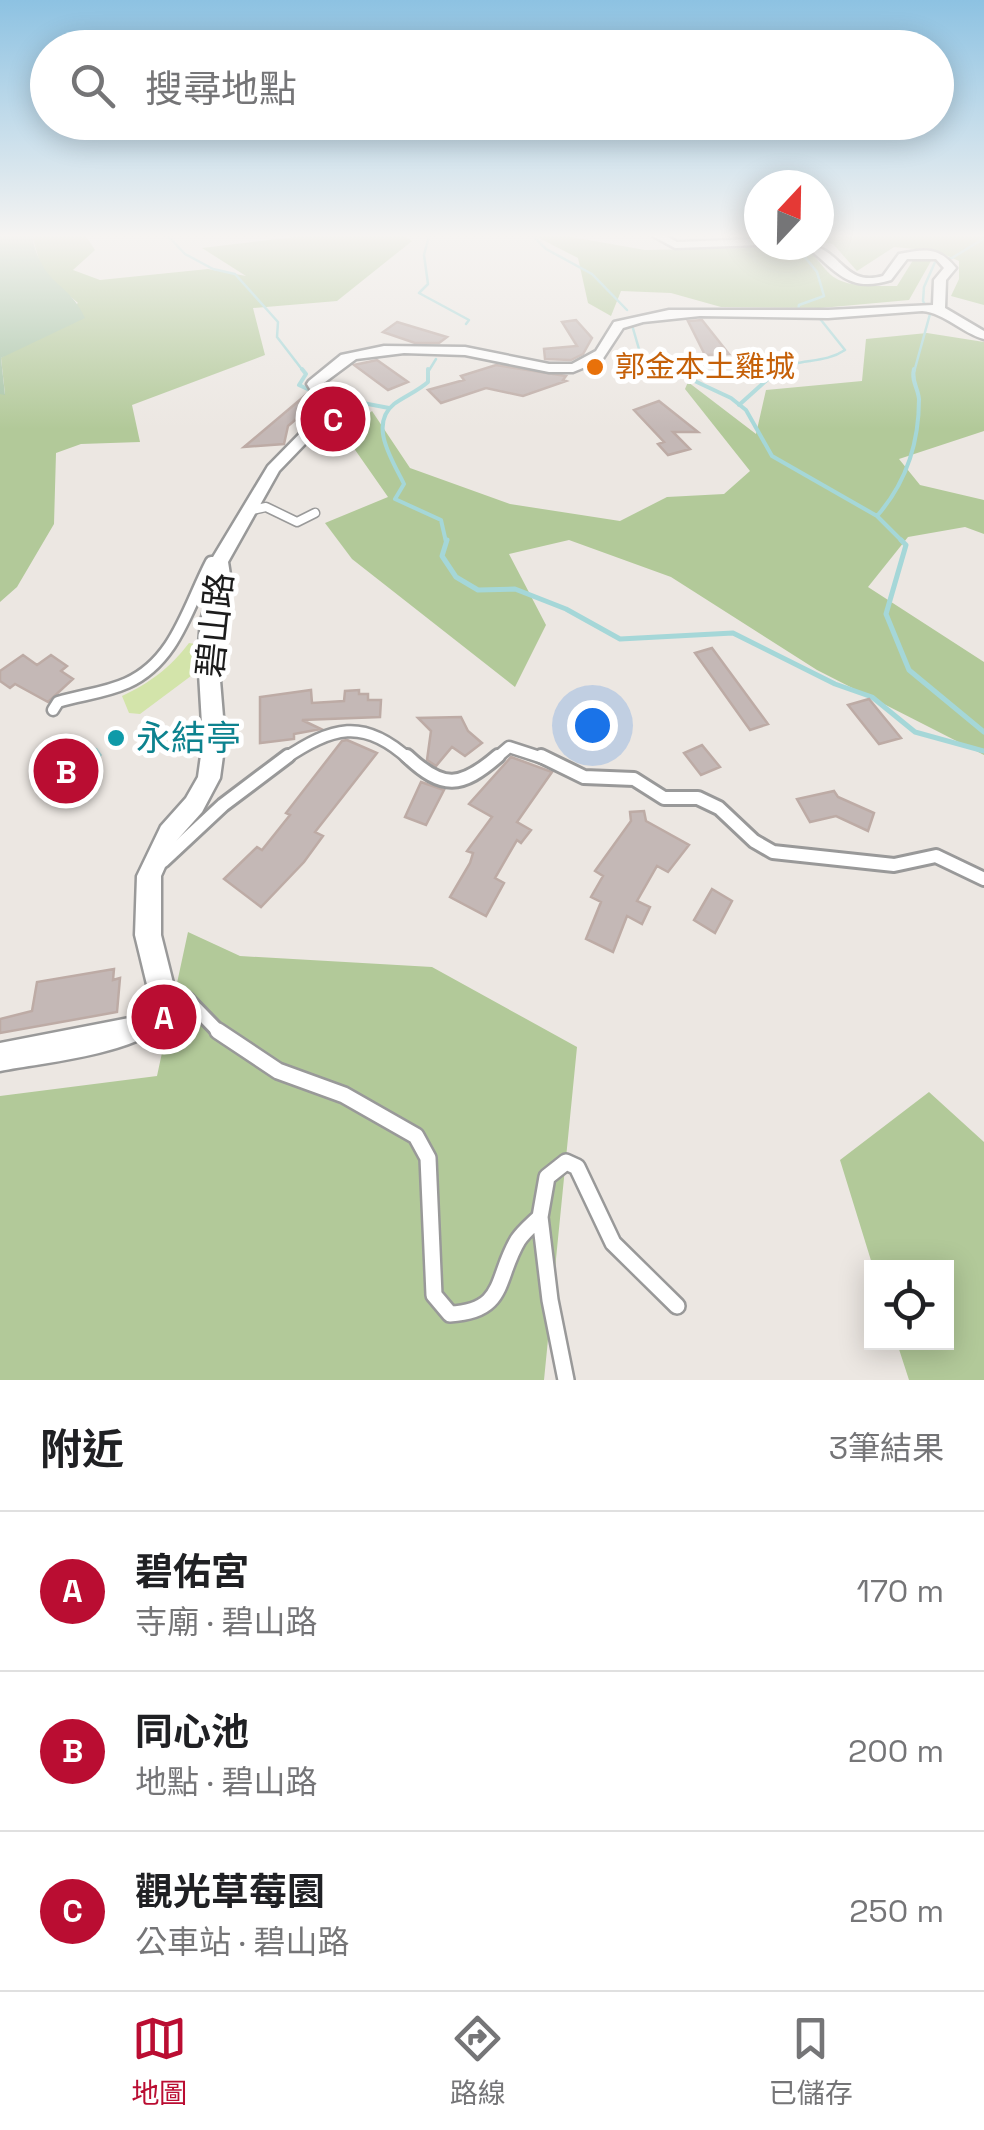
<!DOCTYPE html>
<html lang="zh-TW">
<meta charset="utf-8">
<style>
body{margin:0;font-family:"Space Grotesk","Noto Sans TC",sans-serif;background:#f2f2f2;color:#202124}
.controls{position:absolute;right:30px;bottom:30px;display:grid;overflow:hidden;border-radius:0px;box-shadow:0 5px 25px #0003}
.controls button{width:90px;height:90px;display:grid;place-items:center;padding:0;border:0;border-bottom:2px solid #e0e0e0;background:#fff;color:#202124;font:50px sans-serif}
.compass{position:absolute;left:744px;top:170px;width:90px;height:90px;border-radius:50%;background:#fff;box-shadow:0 5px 25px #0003;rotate:22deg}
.you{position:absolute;left:592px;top:725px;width:35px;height:35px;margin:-25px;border:8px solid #fff;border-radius:50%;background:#1a73e8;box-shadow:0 0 0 15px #1a73e833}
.badge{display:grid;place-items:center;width:65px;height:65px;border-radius:50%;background:#ba0d32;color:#fff;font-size:32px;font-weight:700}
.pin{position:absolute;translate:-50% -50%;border:5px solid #fff;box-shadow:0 2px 10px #0006}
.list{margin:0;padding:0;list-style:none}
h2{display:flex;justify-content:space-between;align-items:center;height:130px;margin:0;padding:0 40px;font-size:42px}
h2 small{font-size:32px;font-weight:400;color:#757577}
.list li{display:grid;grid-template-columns:65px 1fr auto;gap:30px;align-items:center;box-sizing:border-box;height:160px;padding:0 40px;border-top:2px solid #e0e0e0}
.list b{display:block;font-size:38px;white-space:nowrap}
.list p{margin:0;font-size:32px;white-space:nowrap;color:#757577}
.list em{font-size:32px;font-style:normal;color:#757577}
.icon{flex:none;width:55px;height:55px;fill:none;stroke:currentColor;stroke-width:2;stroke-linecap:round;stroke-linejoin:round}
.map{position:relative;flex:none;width:984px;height:1380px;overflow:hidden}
.search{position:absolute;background:#fff;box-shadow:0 5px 25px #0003;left:30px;right:30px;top:30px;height:110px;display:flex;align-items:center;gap:25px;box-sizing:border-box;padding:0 35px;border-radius:55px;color:#757577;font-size:38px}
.sheet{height:610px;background:#fff}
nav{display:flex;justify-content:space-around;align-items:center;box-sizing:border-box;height:140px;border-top:2px solid #e0e0e0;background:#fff;font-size:28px;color:#757577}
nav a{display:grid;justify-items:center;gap:5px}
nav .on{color:#ba0d32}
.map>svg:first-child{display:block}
.grass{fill:#d3e4aa}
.forest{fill:#b2c999}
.cemetery{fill:#a6c4a5}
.water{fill:#a5d7d8}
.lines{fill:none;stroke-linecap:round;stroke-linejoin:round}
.stream-far2{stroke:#a5d7d8;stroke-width:2.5}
.stream-far1{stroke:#a5d7d8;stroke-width:4}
.stream{stroke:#a5d7d8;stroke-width:5}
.building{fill:#c4b8b6;stroke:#bdaba5;stroke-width:2.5}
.lane-far3-casing{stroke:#999;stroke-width:11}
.lane-far2-casing{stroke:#999;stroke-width:15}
.lane-far1-casing{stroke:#999;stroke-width:18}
.lane-casing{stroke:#999;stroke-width:20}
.street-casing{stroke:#999;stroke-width:5}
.lane-far3{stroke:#fff;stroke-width:8}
.lane-far2{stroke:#fff;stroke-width:10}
.lane-far1{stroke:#fff;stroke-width:12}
.lane{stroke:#fff;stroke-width:15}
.street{fill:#fff;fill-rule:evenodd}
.food-dot{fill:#e8710a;stroke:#fff;stroke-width:4}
.culture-dot{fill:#0f9aa8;stroke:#fff;stroke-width:4}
.labels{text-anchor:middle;stroke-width:10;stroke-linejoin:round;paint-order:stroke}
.far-food-label{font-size:30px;fill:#c56008;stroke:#fff;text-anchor:start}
.street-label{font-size:35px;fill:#1c1c1c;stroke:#fff}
.culture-label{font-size:35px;fill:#0d838f;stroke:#fff;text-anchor:start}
</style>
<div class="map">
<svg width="984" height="1380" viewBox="0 0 984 1380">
<rect width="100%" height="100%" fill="#ece7e2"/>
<path class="grass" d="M189,643L202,645L195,673L140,714L129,713L122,696C150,683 170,668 189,643Z"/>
<path class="forest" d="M32,236H86L95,250L73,270L100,280L208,269L246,276L202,248L302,236H405L412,241L337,301L253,308L265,355L132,405L140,442L81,444L56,453L54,524L17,587L0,602V394H5L1,358L78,303L43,273Z
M535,236H566L645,250L799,247C815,252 819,264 831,275C846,288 877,286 897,286L915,257L931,261L909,300L821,308L721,307L671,293L621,291L611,316L588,303L578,258Z
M819,236H984V305L951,296L959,279V261L937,251L894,247L857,271L833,244L819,242Z
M927,333L984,342V431L899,459L920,485L984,500V534L965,527L908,537L868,587L984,662V755L817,670L671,577L569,540L509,554L546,625L515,687L352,559L325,523L388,497L344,434L372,411L410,468L510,504L620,521L667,497L724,494L750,471L685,389L688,382L756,434L766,390L862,381L866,339Z
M188,932L240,956L432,967L577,1047L544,1380H0V1096L157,1076Z
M929,1092L984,1142V1380H909L897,1343L946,1342V1268L873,1267L840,1160Z"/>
<path class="cemetery" d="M0,236H32C42,287 68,280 85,318L1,358L5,395L0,394Z"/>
<path class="water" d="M85,746L97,748L102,755L81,785L68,793L49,788L42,765Z"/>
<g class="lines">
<path class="stream-far2" d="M168,236L185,254L213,269L235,274L278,322L277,337L304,372
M429,236L424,255L428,284L419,293L469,320L466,324
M533,236L546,249L592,274L627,310
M795,245L817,272L824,296L799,305L798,311L802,312
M632,325L641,356L675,372
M428,372L436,359
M775,372C797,357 823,365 845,350L817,315
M914,372L930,314L923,301L924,287L936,260L952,258L983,239"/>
<path class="stream-far1" d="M302,369L306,374L299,385L316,393
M428,369V382C418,391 405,396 394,404C368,425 393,461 404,484L395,499L441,520L446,542
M669,369L731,398L746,410L772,456L877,516L903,542
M326,396L389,408
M739,405L779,369
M877,516C906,483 919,444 919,399C918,388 911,381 914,369"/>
<path class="stream" d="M447,540L442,556L456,577L478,590L515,589L566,609L620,639L733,633L835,684L872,697L915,732L984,751
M901,540L906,545L886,614L909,670L984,732"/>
</g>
<path class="building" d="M576,320L592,338L583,354L571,360L545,359L544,349L577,346L562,322Z
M702,320L729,354L705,355L688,321Z
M397,322L447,337L439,343H415L383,332Z
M377,360L408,382L388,390L354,365Z
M496,365L566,376L563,380L566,381L523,396L486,388L441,403L428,390L464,380L461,376Z
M308,393L314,404L288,426L284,444L244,447Z
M659,401L698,432H673L690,449L668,455L658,444L664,442L634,410Z
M712,648L768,724L750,730L695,653Z
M23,655L37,665L51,655L67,666L61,671L73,679L48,702L15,684L10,688L0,681V671Z
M311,690L312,703L344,701L345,691L359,690V694H368V700H381L380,717L302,720L321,729L294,734V739L260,743V697Z
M869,699L901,738L879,744L848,705Z
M461,717L468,731L482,743L465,756L452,747L436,766L427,760L431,731L418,718Z
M347,740L377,753L315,832L323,836L304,862L261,907L224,879L257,847L262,850L290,815L286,813L342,741Z
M702,745L720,767L701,775L684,753Z
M511,757L552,772L517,822L531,830L521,843L517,840L495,878L504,883L486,916L450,897L470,863L473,853L467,851L492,817L469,804Z
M421,782L444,790L426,825L405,817Z
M834,791L838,797L874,813L868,831L836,816L810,822L797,799Z
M644,811L646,821L689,845L668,872L657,866L637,901L650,907L642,924L627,916L613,952L586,939L601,902L591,897L603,876L595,871L631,821L630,812Z
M712,889L732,901L715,933L694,920Z
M114,969L113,980L120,978L117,1012L0,1033V1019L32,1011L37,982Z"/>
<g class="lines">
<g class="lane-far3-casing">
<path id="lane-far3" d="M248,511L266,507L297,522L315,513"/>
</g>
<g class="lane-far2-casing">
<path id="lane-far2" d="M53,710L58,702C81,695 105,693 127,683C176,661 188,606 211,562H219
M284,759C332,727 363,717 409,759
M495,759L509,747L546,759"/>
</g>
<g class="lane-far1-casing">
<path id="lane-far1" d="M407,756C443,790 461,788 498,756
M541,756L584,777L634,779L664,798H698L719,808L754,841L773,852L894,865L936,856L984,879
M163,861L223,805L288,756
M167,1007L187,999L220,1033"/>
</g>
<g class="lane-casing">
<path id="lane" d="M218,1031L278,1071L344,1095L416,1136L428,1158L434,1295L450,1314C507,1311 495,1278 518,1240C524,1231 533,1224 540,1217L550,1300L566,1380
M540,1217L547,1177L566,1162L577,1167L613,1243L677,1306"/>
</g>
<g class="street-casing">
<path id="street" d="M653,236H666L677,242L759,239L760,245L675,248Z
M804,245C841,245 842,288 883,276L899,254C925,249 938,246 956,268L946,280L945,308L984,331V339C962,333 945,313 922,311L828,318L700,316L643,322L623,328L602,360L573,372H549L465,355L404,353L356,359L321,385L335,407L332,416L279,471L228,562L231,581L219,620L218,656L225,741L220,778L202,812L177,840L161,876V935L179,1007C160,1053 45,1062 0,1071V1043L129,1018L151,1001L135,935L137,876L161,826L186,798L198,777L203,741L198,656L201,620L213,581L210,562L268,466L318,415L321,407L307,384L309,381L341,355L384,346L465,347L549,364H572L596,351L614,322L669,310H828L933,305L934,280L944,268L936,259H907L891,280C846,294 836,269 804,245Z"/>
</g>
<use href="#lane-far3" class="lane-far3"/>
<use href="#lane-far2" class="lane-far2"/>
<use href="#lane-far1" class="lane-far1"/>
<use href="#lane" class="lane"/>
<use href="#street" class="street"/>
</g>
<linearGradient id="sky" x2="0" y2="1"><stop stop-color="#8dc2e2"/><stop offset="0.55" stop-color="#f6f4f2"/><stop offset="1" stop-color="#f6f4f2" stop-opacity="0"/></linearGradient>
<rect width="984" height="429" fill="url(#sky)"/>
<circle class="food-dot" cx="595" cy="367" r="10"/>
<circle class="culture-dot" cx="116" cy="738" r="10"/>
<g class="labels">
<g class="far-food-label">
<text x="615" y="377">郭金本土雞城</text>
</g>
<g class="street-label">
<text transform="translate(215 625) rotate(-84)" y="12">碧山路</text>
</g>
<g class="culture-label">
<text x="136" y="750">永結亭</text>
</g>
</g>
</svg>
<div class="controls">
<button><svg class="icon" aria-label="locate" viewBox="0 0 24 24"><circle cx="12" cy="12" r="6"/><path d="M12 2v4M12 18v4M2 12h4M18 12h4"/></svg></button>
</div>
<svg class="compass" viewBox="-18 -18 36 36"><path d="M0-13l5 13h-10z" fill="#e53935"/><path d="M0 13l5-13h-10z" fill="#757577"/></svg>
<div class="you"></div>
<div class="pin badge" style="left:164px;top:1017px">A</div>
<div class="pin badge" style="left:66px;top:771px">B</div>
<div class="pin badge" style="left:333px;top:419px">C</div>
<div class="search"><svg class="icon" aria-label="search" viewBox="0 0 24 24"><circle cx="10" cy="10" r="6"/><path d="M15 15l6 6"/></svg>搜尋地點</div>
</div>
<section class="sheet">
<h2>附近<small>3筆結果</small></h2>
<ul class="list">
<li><span class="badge">A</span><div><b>碧佑宮</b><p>寺廟 · 碧山路</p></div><em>170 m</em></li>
<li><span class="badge">B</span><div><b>同心池</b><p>地點 · 碧山路</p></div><em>200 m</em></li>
<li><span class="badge">C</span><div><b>觀光草莓園</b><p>公車站 · 碧山路</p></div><em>250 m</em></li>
</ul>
</section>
<nav>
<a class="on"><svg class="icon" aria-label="map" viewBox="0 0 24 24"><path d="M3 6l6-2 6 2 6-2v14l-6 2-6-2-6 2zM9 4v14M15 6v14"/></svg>地圖</a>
<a><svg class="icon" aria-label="directions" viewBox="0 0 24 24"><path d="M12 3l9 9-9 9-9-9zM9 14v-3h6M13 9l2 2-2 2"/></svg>路線</a>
<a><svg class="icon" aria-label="saved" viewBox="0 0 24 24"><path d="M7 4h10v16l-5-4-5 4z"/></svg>已儲存</a>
</nav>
